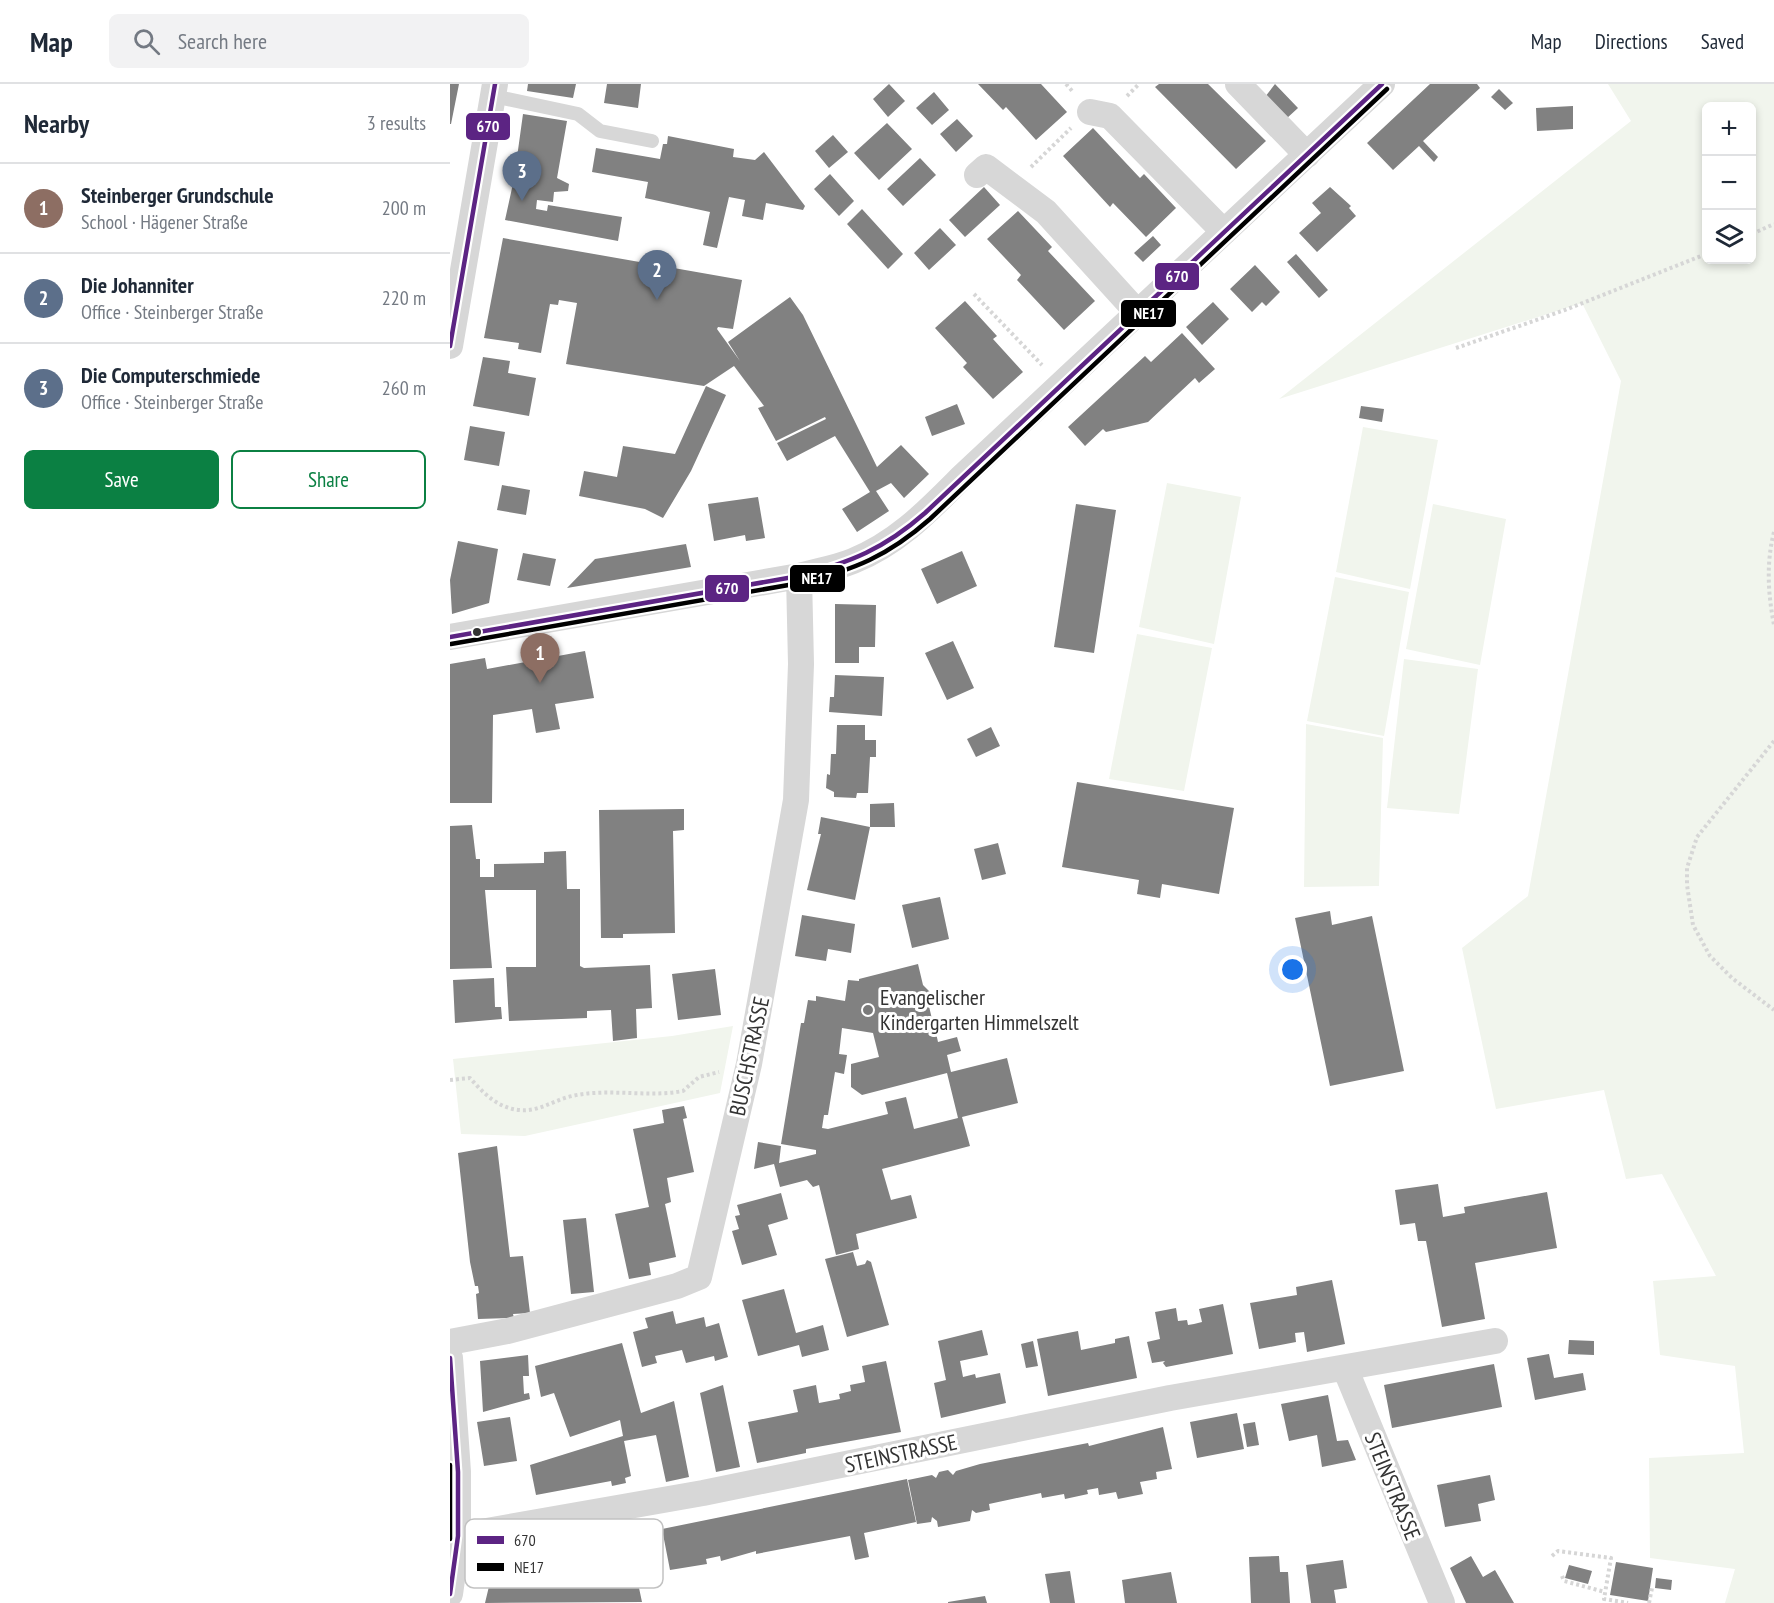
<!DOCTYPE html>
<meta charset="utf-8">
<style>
body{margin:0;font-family:"PT Sans Narrow",sans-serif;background:#f2f2f3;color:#1f2937}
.controls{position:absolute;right:18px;top:18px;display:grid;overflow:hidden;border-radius:9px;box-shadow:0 3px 9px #0003}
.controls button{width:54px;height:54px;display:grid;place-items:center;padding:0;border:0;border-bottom:2px solid #e0e1e3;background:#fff;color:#1f2937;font:30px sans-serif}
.you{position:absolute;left:843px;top:886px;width:21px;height:21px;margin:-15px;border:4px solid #fff;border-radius:50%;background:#1a73e8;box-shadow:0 0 0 9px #1a73e833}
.badge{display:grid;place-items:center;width:39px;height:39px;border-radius:50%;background:#0b8043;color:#fff;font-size:20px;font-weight:700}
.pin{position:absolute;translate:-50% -50px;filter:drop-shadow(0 2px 3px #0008)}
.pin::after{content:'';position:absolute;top:32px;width:21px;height:18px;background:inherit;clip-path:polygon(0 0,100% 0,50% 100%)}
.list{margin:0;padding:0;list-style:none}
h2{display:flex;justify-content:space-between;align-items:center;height:78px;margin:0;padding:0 24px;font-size:26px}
h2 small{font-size:20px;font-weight:400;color:#747a83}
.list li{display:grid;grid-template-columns:39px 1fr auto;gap:18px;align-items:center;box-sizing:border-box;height:90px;padding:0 24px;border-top:2px solid #e0e1e3}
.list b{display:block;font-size:22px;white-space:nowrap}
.list p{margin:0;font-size:20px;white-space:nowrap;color:#747a83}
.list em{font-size:20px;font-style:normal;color:#747a83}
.actions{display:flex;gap:12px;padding:18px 24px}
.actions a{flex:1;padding:14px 0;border:2px solid #0b8043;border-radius:9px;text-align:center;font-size:21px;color:#0b8043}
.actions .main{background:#0b8043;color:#fff}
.icon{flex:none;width:33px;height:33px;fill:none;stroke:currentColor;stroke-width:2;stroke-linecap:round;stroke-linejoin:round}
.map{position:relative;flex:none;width:1324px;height:1519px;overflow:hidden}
header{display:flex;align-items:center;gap:36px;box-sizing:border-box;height:84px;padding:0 30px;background:#fff;border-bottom:2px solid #e0e1e3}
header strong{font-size:28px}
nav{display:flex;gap:33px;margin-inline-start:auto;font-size:21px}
.search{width:420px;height:54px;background:#f2f2f3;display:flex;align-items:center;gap:15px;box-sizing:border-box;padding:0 21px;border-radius:9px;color:#747a83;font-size:22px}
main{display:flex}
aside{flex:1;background:#fff}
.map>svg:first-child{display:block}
.green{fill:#f1f5ed;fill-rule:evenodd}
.building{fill:#818181;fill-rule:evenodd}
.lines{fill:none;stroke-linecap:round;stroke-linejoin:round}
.path{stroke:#d6d6d6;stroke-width:4;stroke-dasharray:3 3;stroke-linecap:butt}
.lane{stroke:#d7d7d7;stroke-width:14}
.street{stroke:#d7d7d7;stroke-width:26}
.bus-1-casing{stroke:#fff;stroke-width:9}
.bus-2-casing{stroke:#fff;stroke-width:9}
.bus-1{stroke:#5c2483;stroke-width:4.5}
.bus-2{stroke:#000;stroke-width:4.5}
.bus-dot{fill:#333;stroke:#fff;stroke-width:2}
.poi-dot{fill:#7a7a7a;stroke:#fff;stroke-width:2}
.labels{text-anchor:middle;stroke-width:6;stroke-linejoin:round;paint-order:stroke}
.poi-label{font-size:22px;fill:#333;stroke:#fff;text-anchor:start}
.street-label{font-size:22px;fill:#333;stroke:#fff}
.key{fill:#fff;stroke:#c2c2c2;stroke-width:1.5}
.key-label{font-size:16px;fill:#333}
.line-badge{stroke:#fff;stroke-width:2}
.badge-label{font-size:16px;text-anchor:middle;font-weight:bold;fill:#fff}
</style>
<header>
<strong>Map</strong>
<div class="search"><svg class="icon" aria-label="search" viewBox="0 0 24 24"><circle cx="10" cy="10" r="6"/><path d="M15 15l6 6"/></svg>Search here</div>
<nav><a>Map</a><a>Directions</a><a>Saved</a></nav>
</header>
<main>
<aside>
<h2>Nearby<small>3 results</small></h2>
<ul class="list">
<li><span class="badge" style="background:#8d6e63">1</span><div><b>Steinberger Grundschule</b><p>School · Hägener Straße</p></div><em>200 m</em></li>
<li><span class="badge" style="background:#5c6f8a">2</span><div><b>Die Johanniter</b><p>Office · Steinberger Straße</p></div><em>220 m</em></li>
<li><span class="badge" style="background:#5c6f8a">3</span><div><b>Die Computerschmiede</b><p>Office · Steinberger Straße</p></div><em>260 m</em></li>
</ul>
<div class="actions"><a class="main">Save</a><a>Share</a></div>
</aside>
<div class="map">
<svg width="1324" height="1519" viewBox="0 0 1324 1519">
<rect width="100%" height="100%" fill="#fff"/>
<path class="green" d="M1158,0H1324V1519H1275L1285,1485L1200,1474L1199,1374L1294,1369L1285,1282L1210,1271L1203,1197L1266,1192L1212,1090L1176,1095L1154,1006L1046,1025L1012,864L1078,812L1171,297L1132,219L829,315L1181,37ZM1256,22H1302V176H1256Z
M913,343L988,356L960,505L886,488Z
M717,399L791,413L764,560L689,543Z
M983,420L1056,435L1030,581L956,565Z
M885,493L959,508L934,652L857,637Z
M687,550L762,564L734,707L659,695Z
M954,575L1028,585L1009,730L937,724Z
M856,640L933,654L929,802L854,803Z
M283,942L270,1009L75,1052L11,1050L3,975L222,952Z"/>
<path class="building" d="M0,0H9L1,40H0Z
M78,0H126L123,14L77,7Z
M157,0H191L188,24L154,19Z
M439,0L455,17L438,33L423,15Z
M528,0H591L617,28L586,56L556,23L553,26Z
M709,0H758L816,57L786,85L705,3Z
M825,0L848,24L836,35L815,13Z
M980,0H1027L1030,4L973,57L988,73L984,78L969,62L943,86L917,59Z
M1049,5L1063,19L1055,26L1041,13Z
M484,8L499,26L482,41L466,24Z
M1123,22V45L1087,47L1086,24Z
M73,30L117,37L107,94L119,100L118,107L104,108L103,118L87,116L86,125L97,127L98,121L172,133L168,157L55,136L64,95Z
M507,35L523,52L506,68L490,50Z
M437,39L462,65L429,96L404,69Z
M643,44L690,94L694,90L726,124L696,153L663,119L660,123L613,72Z
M383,51L398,68L379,84L365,67Z
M218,52L284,65L283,73L305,76L314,68L355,122L353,126L316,119L313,136L292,132L295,116L279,113L267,164L253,161L260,128L195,114L198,98L142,88L146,64L210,75L213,60H217Z
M470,74L486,91L453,122L437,105Z
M380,90L404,117L389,132L364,105Z
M534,103L550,121L515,153L499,136Z
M880,103L901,122L899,124L906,132L867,168L849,149L871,129L862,119Z
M412,125L453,170L438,185L397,140Z
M568,127L602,163L598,167L645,217L614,246L567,196L571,191L537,155Z
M490,144L506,161L479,186L464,169Z
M703,152L711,161L693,178L684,169Z
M53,154L292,196L283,245L268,243L267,245L290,277L278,258L340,213L353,231L427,383L451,361L479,390L454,414L441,399L426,407L439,427L407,448L392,425L420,408L385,352L337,377L327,359L376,335L375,333L326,357L308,324L314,322L284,282L254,302L116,280L127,219L109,216L108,221L100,220L91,269L68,265L69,259L34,254Z
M846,170L878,206L869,214L837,178Z
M805,181L830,208L816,222L812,218L802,228L780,205Z
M515,217L547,252L543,255L573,288L543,315L513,283L517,279L485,244Z
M763,218L779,235L752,261L736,243Z
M732,249L765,285L749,299L745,294L698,338L656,348L653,345L635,362L618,343L695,272L701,278Z
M33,273L60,277L58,289L86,294L79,332L23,322Z
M256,302L276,311L241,387L213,434L195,425L129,412L134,387L167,393L173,362L225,370Z
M507,320L515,340L482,352L475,333Z
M911,322L934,325L932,338L909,334Z
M20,342L55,348L49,382L14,376Z
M52,401L80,406L76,431L47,426Z
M308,413L315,454L296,457L295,451L264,457L258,420Z
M626,420L666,426L644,569L604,563Z
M8,457L48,465L39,519L2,530L0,496Z
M236,460L241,483L117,504L145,475Z
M512,467L527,502L487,520L471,485Z
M73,469L106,475L100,502L67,496Z
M385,520L426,521L425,563H409V579H385Z
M503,557L524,604L497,616L475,569Z
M135,567L144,614L105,620L110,645L86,649L82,625L43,631L42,719H0V580L35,574L37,585Z
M385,591L434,593L432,632L379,628L380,613H384Z
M387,641H415V656H426V673H420L418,709H407L406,714L384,713V708L376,704L377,690L380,691L381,670H386Z
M541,643L550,662L526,673L517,655Z
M627,698L784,724L769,810L712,800L710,814L687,810L689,796L612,783Z
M444,719L445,743H420V720Z
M234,725V746L223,747L225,849L173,850V854H151L149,726Z
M371,733L420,743L405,816L357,806L371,750H368Z
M22,741L26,775H30V793H44V780L94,779V768L116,767L117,805H130V882L134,884L200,881L202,924L186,925L187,954L163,957L161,926L137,927V934L59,937L56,883H86V806H35L42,884L0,885V742Z
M548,759L556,790L532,796L524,765Z
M490,813L499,855L462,864L452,821Z
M880,827L882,841L922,832L954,987L880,1002L845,834Z
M352,831L405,840L401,869L378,865L376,877L345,872Z
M468,880L473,901L482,910L477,914L482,935L490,945L486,949L488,958L507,953L511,967L497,971L501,988L557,974L568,1019L512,1033L520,1062L432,1085L441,1116L461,1111L467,1134L406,1150L409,1165L386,1171L369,1101L363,1103L357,1096L330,1103L324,1080L304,1085L308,1058L331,1062L329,1079L366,1070V1066L331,1060L351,939H354L358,916L366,917V912L395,917L398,896L409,897V895ZM392,944L423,949L429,973L401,980V1003L412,1011L497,989L508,1034L464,1045L456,1013L435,1018L438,1030L378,1045L372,1044L374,1031H378L385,988L394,990L397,971L389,970Z
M265,885L271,931L228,936L222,890Z
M44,894L45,923H51L52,935L5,939L3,896Z
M234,1022L237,1034L233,1035L244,1088L217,1094L221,1118L215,1120L226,1173L199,1179L201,1191L179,1195L165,1130L199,1123L183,1045L214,1039L212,1026Z
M47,1062L60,1173L73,1172L80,1229L63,1230L64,1234L28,1235L26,1210L29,1209L28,1202H25L20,1178L8,1069Z
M988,1100L993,1133L1015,1129L1014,1123L1097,1108L1107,1164L1025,1179L1035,1235L992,1243L976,1157H968L965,1139L950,1141L945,1106Z
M331,1109L338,1135L318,1141L327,1171L292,1181L282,1147L289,1145L285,1132L290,1131L287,1121Z
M136,1134L144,1208L121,1210L113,1136Z
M403,1168L407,1182L415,1180L417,1176L421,1178L439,1241L397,1253L375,1175Z
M882,1196L895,1260L857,1268L854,1248L845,1249L846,1258L809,1265L800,1219L847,1211L846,1203Z
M334,1205L346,1249L373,1241L379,1266L352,1273L349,1261L308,1272L292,1216Z
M773,1220L783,1270L716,1283L713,1279L715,1277L702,1279L697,1258L710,1255L705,1228L726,1224L728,1237L737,1236L738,1241L744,1240L752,1238L749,1225Z
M223,1227L226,1240L254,1233L256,1243L269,1239L278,1273L265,1277L264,1272L236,1279L232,1266L205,1272L207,1279L192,1283L183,1248L198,1244L195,1234Z
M532,1246L538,1271L510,1277L513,1293L525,1290L526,1294L550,1289L556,1319L491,1334L484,1299L496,1296L488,1257Z
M628,1247L631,1266L665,1259V1255L679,1252L687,1294L598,1312L587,1255Z
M1119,1256L1144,1257V1271L1118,1270Z
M583,1257L588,1282L576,1284L571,1260Z
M172,1259L191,1329L224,1317L239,1393L216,1398L206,1351L174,1357L181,1392L175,1394L176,1399L162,1402L161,1397L86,1411L80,1381L173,1352L170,1336L120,1353L104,1309L91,1313L85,1282Z
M1099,1270L1104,1294L1133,1289L1136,1306L1085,1316L1077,1274Z
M78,1271L79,1292H73L74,1310L79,1309L80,1315L33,1328L30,1277Z
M436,1277L451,1348L356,1365V1369L307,1379L298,1338L348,1328L343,1306L366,1301L369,1319L390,1315L389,1310L401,1307L400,1301L415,1298L412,1282Z
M1044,1280L1052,1323L942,1344L934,1301Z
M273,1301L290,1383L266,1388L250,1309Z
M878,1311L887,1357L898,1356L906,1376L872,1383L867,1351L839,1357L831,1320Z
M787,1329L794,1365L747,1374L740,1338Z
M60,1333L67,1377L34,1382L27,1338Z
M805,1338L809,1361L797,1363L793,1340Z
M713,1343L722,1385L706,1388L707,1395L690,1398L693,1410L668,1415L666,1408L649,1411L648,1404L637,1406L638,1410L615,1415L614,1410L592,1414L591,1409L539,1420L540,1426L526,1429L522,1426L520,1437L488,1443L487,1437L482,1433L481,1438L467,1440L458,1396L482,1391L486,1394L489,1388L498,1386L503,1391L506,1387L530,1380L638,1359L639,1362Z
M1040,1391L1045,1416L1028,1420L1031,1437L995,1443L987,1401Z
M457,1395L466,1438L414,1449L419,1473L405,1476L400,1452L306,1470V1467L271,1477L270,1472L256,1475L257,1480L220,1486L212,1445Z
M178,1452L192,1518L35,1519L41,1494L45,1491L41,1488L55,1475L58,1479L61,1476Z
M829,1472L830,1488H838L840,1519H801L799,1473Z
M1021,1472L1033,1493L1045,1486L1064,1519H1016L1000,1484Z
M893,1476L897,1504L884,1506L886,1519H861L856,1481Z
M1166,1478L1203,1484L1198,1517L1160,1511Z
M1119,1481L1142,1487L1138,1500L1115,1494Z
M620,1487L625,1519H600L595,1490Z
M721,1488L727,1519H675L672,1496Z
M1206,1494L1222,1496L1221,1506L1205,1504Z
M535,1512L537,1519H498V1518Z"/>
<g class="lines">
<path class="path" d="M616,0L624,9
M677,12L689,0
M581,83L621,44
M1302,150L1324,140
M524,210L592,281
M1006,264L1115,226L1256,170
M1324,448C1316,479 1318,510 1324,541
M1324,657L1247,753L1237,784V801L1243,841L1260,872L1282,894L1324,926
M0,996L20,994C33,1009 48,1024 69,1026C87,1028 101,1018 118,1013C155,1003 196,1014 233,1007L249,993L269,988
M1102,1472L1108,1467L1161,1474L1154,1515L1178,1519
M1112,1492L1114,1497L1155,1508
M1199,1519L1202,1504"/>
<path class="lane" d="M43,12L128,30L150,47L202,57"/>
<path class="street" d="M788,0L857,71
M640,28L660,32L774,148
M527,91L536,83L596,128L687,228
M0,262L45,0
M0,553L349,492C367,487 386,484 403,477C448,459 479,426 512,393L932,0
M0,1258L58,1247L227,1202L249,1193L299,980L346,716L351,580L349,492
M0,1274L8,1388V1452L0,1510
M895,1284L992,1519
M8,1452L253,1409L720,1314L1045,1257"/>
<g class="bus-1-casing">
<path id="bus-1" d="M0,262L45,0
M0,553L349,492C401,478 434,465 475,429L932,0
M0,1274L8,1388V1452L0,1510"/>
</g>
<g class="bus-2-casing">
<path id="bus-2" d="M1,560L350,499C404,486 438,472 480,435L937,5
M0,1381V1455"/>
</g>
<use href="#bus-1" class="bus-1"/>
<use href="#bus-2" class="bus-2"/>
</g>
<circle class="bus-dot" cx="27" cy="548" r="5"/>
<circle class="poi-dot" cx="418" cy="926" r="6"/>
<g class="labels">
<g class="poi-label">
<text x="430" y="921">Evangelischer<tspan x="430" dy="25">Kindergarten Himmelszelt</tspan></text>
</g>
<g class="street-label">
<text transform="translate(299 972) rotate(-78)" y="8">BUSCHSTRASSE</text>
<text transform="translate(451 1369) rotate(-12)" y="8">STEINSTRASSE</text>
<text transform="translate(943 1402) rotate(68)" y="8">STEINSTRASSE</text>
</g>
</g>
<rect x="15" y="1435" width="198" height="69" rx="9" class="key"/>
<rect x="27" y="1452" width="27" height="8" fill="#5c2483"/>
<rect x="27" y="1479" width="27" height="8" fill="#000"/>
<g class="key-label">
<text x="64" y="1462">670</text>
<text x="64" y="1489">NE17</text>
</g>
<g class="line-badge">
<rect x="15" y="28" width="46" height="29" rx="6" fill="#5c2483"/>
<rect x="704" y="178" width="46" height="29" rx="6" fill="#5c2483"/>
<rect x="670" y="215" width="57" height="29" rx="6" fill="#000"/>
<rect x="339" y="480" width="57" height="29" rx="6" fill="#000"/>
<rect x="254" y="490" width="46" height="29" rx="6" fill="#5c2483"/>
</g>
<g class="badge-label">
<text x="38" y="48">670</text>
<text x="727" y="198">670</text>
<text x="699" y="235">NE17</text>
<text x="367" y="500">NE17</text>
<text x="277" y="510">670</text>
</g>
</svg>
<div class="controls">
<button>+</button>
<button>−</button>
<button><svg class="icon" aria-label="layers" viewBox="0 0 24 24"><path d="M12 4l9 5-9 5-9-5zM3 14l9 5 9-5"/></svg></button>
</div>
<div class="you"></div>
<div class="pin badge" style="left:90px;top:599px;background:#8d6e63">1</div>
<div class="pin badge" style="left:207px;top:216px;background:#5c6f8a">2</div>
<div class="pin badge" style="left:72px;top:117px;background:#5c6f8a">3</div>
</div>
</main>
